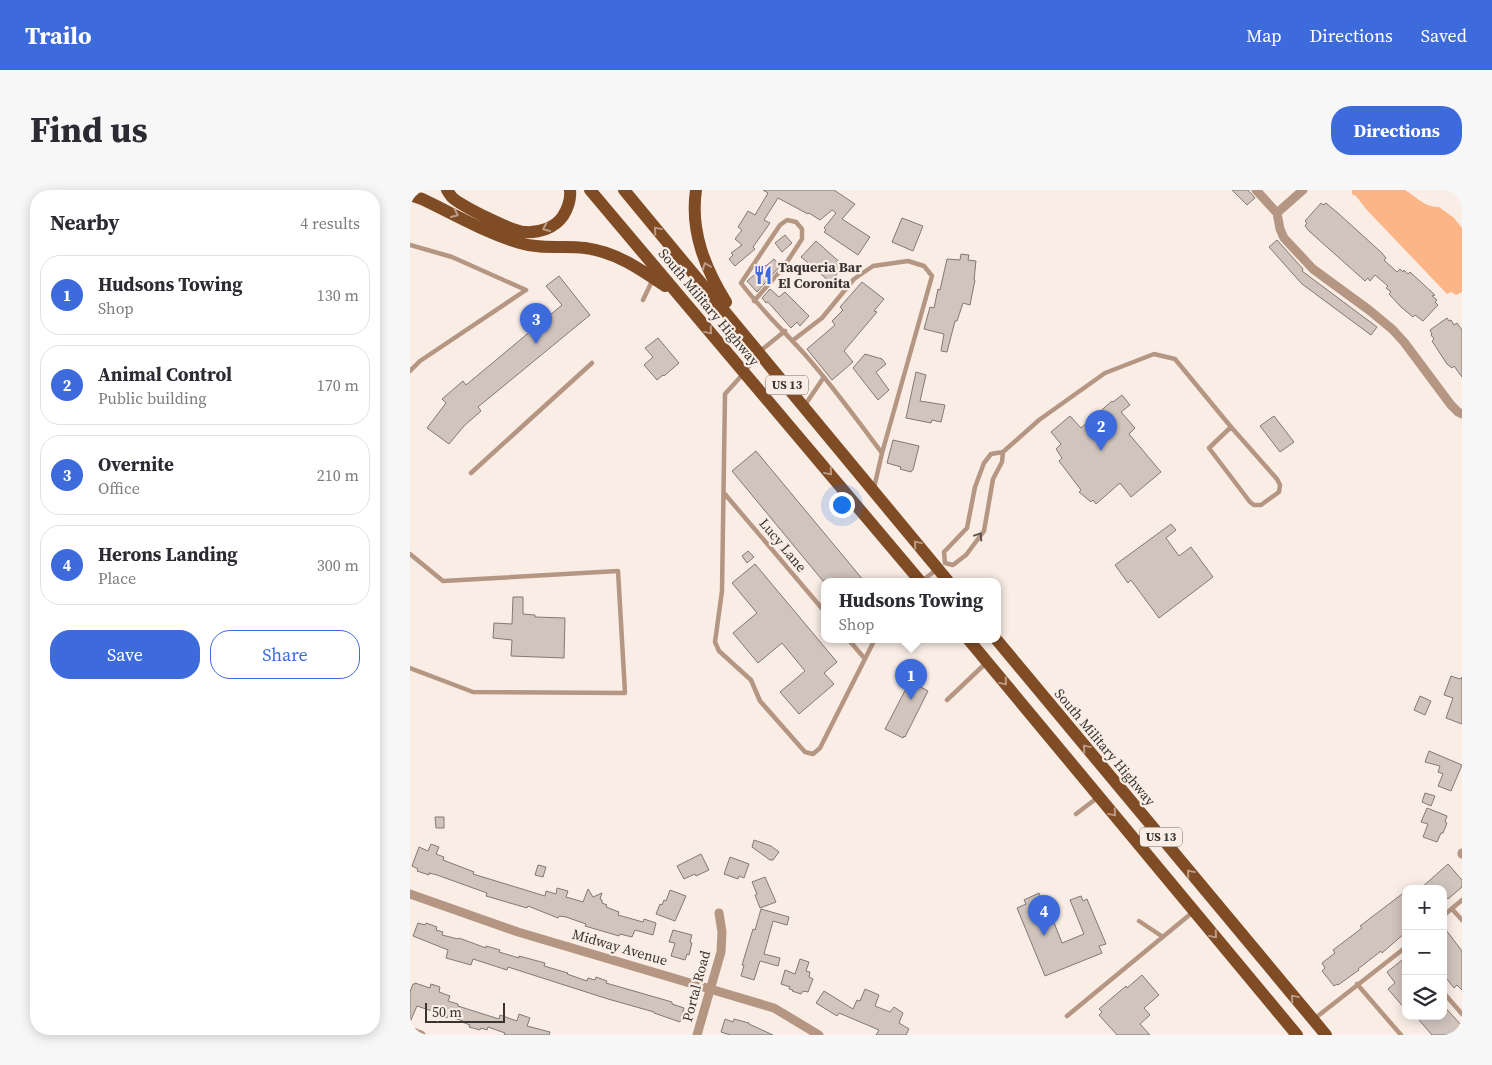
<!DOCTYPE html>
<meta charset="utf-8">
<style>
body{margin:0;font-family:"Source Serif 4",serif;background:#f7f7f7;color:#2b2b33}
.controls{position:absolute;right:15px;bottom:15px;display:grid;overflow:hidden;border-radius:10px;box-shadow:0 2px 12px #0003}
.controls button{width:45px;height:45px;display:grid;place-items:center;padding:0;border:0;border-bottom:1px solid #e1e1e2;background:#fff;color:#2b2b33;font:25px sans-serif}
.scale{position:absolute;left:15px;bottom:12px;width:80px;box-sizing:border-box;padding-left:5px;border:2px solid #393431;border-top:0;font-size:14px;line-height:18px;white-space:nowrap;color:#393431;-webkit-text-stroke:4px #f9ede5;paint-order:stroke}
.you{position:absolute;left:431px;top:314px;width:18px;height:18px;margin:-12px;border:4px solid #fff;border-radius:50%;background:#1a73e8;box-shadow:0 0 0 8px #1a73e833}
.badge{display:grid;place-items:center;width:32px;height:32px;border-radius:50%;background:#3d6bdc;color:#fff;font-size:16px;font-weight:700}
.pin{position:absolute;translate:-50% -41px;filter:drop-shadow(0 1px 2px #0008)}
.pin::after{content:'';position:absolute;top:26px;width:18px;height:15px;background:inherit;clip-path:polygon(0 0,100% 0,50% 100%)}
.popup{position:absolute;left:411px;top:388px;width:180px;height:65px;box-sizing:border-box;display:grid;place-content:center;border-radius:10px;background:#fff;filter:drop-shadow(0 1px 4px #0005);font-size:16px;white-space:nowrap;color:#7c7c81}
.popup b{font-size:19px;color:#2b2b33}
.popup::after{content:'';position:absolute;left:50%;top:100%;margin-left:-10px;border:10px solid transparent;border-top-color:#fff}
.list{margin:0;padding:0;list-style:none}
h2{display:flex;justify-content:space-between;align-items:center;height:65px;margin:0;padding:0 20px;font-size:21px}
h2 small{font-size:16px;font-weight:400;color:#7c7c81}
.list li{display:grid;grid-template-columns:32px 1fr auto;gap:15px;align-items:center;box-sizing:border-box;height:80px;margin:0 10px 10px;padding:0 10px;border:1px solid #e1e1e2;border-radius:20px}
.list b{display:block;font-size:19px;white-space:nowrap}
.list p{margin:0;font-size:16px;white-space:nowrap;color:#7c7c81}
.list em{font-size:16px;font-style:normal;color:#7c7c81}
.actions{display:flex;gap:10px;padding:15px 20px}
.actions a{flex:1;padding:11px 0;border:1px solid #3d6bdc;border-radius:20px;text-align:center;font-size:18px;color:#3d6bdc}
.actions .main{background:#3d6bdc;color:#fff}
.icon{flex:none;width:28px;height:28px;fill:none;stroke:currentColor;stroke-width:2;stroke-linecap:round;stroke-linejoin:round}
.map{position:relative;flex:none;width:1052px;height:845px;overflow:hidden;border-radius:20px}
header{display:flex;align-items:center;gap:30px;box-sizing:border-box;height:70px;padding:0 25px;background:#3d6bdc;color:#fff}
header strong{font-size:24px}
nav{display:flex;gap:28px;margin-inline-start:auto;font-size:18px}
.intro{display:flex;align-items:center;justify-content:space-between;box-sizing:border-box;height:120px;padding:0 30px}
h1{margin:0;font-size:35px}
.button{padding:12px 22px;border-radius:20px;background:#3d6bdc;color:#fff;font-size:18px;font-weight:700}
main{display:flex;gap:30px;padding:0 30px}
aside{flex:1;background:#fff;border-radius:20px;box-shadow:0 2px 12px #0003}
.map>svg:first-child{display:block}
.water{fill:#fcb586}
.building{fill:#d0c4bd;stroke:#837972}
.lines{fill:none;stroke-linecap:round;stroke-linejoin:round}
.service{stroke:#b59683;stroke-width:4.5}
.minor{stroke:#b59683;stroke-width:9}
.primary{stroke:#804c26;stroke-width:12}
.oneway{stroke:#bc9c86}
.oneway2{stroke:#5e514a}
.labels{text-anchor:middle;stroke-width:4.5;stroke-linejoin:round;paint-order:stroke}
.shield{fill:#f9ede5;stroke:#736c67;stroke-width:1}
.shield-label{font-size:12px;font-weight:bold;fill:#393431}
.poi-label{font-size:14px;font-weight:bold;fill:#393431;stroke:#f9ede5;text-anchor:start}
.street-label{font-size:14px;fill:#393431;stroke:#f9ede5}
</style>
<header>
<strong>Trailo</strong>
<nav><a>Map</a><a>Directions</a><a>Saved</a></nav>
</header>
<div class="intro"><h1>Find us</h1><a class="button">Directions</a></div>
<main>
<aside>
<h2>Nearby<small>4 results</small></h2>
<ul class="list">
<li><span class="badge">1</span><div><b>Hudsons Towing</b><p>Shop</p></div><em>130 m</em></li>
<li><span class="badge">2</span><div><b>Animal Control</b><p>Public building</p></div><em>170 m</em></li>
<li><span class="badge">3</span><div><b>Overnite</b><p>Office</p></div><em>210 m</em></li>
<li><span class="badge">4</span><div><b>Herons Landing</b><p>Place</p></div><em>300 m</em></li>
</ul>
<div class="actions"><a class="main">Save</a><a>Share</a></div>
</aside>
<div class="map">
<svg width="1052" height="845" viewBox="0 0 1052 845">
<rect width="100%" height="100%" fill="#f9ede5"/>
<path class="water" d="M942,0H995C1005,6 1016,18 1029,17L1044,28L1052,38V102L1046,105L1041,102L1037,104L956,19L946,6L942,4Z"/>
<path class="building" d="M353,0H424L445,14L432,29L460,47L448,65L414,42L416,40L414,38L426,23L422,20L410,30L399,23L398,24L368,8L354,30L360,33L343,57L345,59L325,76L319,69L323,65L321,63L332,55L325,49L332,40L328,37L338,21L345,25L358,3Z
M822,0H838L845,8L837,15Z
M911,13L913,15L916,13L929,24L972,63L976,68L974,70L987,82L990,79L993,82L994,80L998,84L1000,82L1025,105L1022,106L1027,110L1025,112L1028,115L1013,131L1005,125L1003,127L991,117L979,104L981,102L976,98L978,96L965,85L960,91L958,88L955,91L899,41L895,36L897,33L895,31Z
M492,28L513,36L503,61L482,52Z
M375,45L382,53L372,62L365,53Z
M867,50L893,79L892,81L967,137L961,145L892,94L859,57Z
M406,51L434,76L420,92L391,67Z
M551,64L559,65L558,70L566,71L564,90H565L560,115L553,113L547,131H545L537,162L531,161L534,144L514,139L520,117L524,118L528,99L530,100L537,69L550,70Z
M364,69L370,76L347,102L337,91L356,75V76Z
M149,86L180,125L68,217L71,221L54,236L39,254L17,238L36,213L32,209L53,191L56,195L152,115L136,96Z
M452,92L474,109L464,121L467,122L434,161L443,172L422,190L397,159L425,135L422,131L433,120L430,117Z
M360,99L369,107L375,102L399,126L390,136L387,132L381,138L358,112L356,113L352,108Z
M1037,128L1039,131L1041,130L1044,135L1047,133L1052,140V187L1044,176L1042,178L1037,174L1022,151L1024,149L1021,145L1022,144L1020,140Z
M248,148L269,173L254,186L253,185L247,190L234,175L243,167L235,158Z
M455,164L472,169L476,174L466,182L479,200L468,210L443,178Z
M506,182L516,185L510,211L535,215L531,232L522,230L521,233L496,228Z
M712,205L720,215L711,222L725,238L719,244L751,282L721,307L710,293L686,314L683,310L681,312L669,302L671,300L649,271L652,268L646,259L651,254L641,242L660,226L671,238L702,211L703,212Z
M864,226L884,252L870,262L850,236Z
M483,250L509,256L503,280H502L501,282L490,279L491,277L477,273Z
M346,261L454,391H413L322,281Z
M761,334L766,340L756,348L769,366L781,357L803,387L749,428L721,390L718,393L705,375Z
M338,361L344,367L337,373L332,366Z
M345,374L427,472L414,483L424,494L389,524L370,502L395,481L372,453L348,473L323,443L347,423L322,393Z
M103,407H113V424L125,425V427L155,428L154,468L101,466L102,450L83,448L84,433L102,434Z
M1041,486L1050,489L1052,487V534L1036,528L1043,508L1034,505Z
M500,491L518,501L495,547L494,546L493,548L475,539Z
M1010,506L1021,511L1015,525L1004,520Z
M1019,561L1052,575L1041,601L1028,596L1033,584L1028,582L1030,576L1015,572Z
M1015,603L1025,606L1021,616L1012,612Z
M1017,618L1037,626L1035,632L1037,633L1033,643H1031L1027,652L1013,647L1018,634L1011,632Z
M25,627H34V638H26Z
M344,650L361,656L369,662L363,670H360L342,657Z
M21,654L29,657L26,664L34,667L33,670L64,682L63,684L135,706L136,701L146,704L147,698L158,701L156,707L173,712L178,699L183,707L192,703L190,709L192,710V713L197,715L196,717L209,722L208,725L233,732L234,729L246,733L243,745L225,740L222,747L210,744L209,746L175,736L176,734L156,727L149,726L148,728L118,716L117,718L76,706L77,703L27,685L19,683V685L7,681L8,679L2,676L9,657L18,661Z
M291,664L299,680L286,686L285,684L274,689L267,676Z
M320,667L339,674L334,688L329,686L328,689L314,684Z
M1038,674L1052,690V697L1038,709L1033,704V699H1010Z
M128,675L136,677L133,687L125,685Z
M355,687L366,712L350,718L345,705L347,704L342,692Z
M260,700L276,706L265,731L246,724L250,714L252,715L254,710L256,711Z
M996,701V742L972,763L971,761L948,779L949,780L928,795L927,794L924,796L912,781L915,778L912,773L925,763L923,760L952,738L950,736Z
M629,703L631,708L634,707L652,753L674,744L660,710L671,706L673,711L677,709L696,754L689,756L692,763L635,786L607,718L616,714L614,710Z
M351,719L379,727L377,735L363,731L354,764L370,768L368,776L350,771L344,790L331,786L334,775H332L343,739L345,740Z
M8,733L15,735L16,733L27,737L26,740L33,742L32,745L48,749L49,748L76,758V756L90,760L89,762L109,768V766L135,773L134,776L158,783L157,784L177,791L178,788L185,790L186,787L197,791L196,793L262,812V814L274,818L270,832L244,823V822L198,809L98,777L97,780L63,769L61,775L36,768L38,760L3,746Z
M1033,736L1052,761V800L1047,795L1044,798L1033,784Z
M263,740L282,745L280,752L282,753L279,765L277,764L275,770L261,766L265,753L259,752Z
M996,767V820L978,799L985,793L977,782Z
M390,769L399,772L396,781L400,782L399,787L403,789L398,802L393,801L391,804L382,801L383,800L379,799L380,797L371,794L375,780L385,784Z
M732,785L749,805L734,818L740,825L730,834L740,845H707L689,825L692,822L689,819L716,796L717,798Z
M5,793L20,798L21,794L30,797L29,802L40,806L38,811L48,814V816L89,829L90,825L107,831L109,824L120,828L117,836L140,842L139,845H94L95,843L78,837L77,840L71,838L70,840L59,837L60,835L52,832L53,831L38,826L37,828L25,824V822L7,816L0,832V802L3,794H5Z
M455,799L469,805L465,816L480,822L484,817L493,823L489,833L499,839L496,845H466L469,840L429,823L427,826L406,813L414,801L443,819L447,810L450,811Z
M1033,815L1052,836V845H1022L1009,830L1014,826H1033Z
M315,829L323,832L324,829L339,833V834L363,845H320L311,842Z"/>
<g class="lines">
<path class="service" d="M0,55L42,67L116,100
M233,110L243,89
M344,111L373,78L392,49V39L386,32L377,30L370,35L331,93C351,120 376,143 398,168C424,198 448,231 472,263
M375,141L349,162L334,183L315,204L312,401L305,452L309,461L341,490L350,511L395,562L403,564L410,558L465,449
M382,151L412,128L444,89L463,76L498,71L514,76L522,86L472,263L464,298
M0,181L10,171L116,100
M395,215L414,187
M61,283L182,173
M314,303L415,422
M0,364L33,391L208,381L215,503L63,502L0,478
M535,373L534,362L557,338L565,297L574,273L581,264L593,262L629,230L695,183L744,164L765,169L821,237L799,258L840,312L844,315H851L869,302L870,295L867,289L821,237
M535,373L543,375L556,365L574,341L583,289L592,272L593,262
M512,391L526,380
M438,449L455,469
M537,510L576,473
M666,624L687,608
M1042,719L1052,730
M1033,726L1052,710
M729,731L753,747
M947,794L991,845
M1033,802L1052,824
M657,826L783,722
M904,829L996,757"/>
<path class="minor" d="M846,0L867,23
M893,0L867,23L870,39L874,48L903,79L959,120L982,139L994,152L1041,215L1048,222L1052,224
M1052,664V663
M0,704L108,742L364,818L409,845
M0,841L11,845
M287,845L311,762L312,742L309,723"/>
<path class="primary" d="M37,0C39,3 41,7 44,9C56,18 101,41 115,42C129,43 145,38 153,26C158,18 161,9 160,0
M180,0L510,391
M214,0L538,391
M286,0C280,41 295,78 316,112
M0,5L12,9C44,24 76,43 110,53C132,60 154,55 175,58C206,62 230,79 255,96
M558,449L887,845
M586,449L916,845"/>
</g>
<defs><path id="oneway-chevron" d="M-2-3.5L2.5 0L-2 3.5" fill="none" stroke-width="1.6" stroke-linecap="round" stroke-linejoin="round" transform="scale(1.25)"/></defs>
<g class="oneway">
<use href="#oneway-chevron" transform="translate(45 24) rotate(25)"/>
<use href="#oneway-chevron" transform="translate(136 38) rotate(155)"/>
<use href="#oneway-chevron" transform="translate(247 40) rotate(-130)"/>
<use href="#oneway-chevron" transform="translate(296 76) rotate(-111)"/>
<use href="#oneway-chevron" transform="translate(299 141) rotate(50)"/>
<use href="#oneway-chevron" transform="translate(419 282) rotate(50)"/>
<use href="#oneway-chevron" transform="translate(507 354) rotate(-130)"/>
<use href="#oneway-chevron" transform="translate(594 492) rotate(50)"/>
<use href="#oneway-chevron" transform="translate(676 558) rotate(-130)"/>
<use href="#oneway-chevron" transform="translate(703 623) rotate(50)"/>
<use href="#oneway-chevron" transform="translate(780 683) rotate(-130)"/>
<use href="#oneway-chevron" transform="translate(804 745) rotate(50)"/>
<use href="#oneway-chevron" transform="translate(884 808) rotate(-130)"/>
</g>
<use class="oneway2" href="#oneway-chevron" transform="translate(569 346) rotate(-56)"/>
<defs>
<g id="restaurant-bare" transform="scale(1.5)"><path d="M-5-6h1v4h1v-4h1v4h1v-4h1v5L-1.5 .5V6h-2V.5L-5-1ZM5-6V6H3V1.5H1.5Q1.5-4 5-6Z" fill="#3d6bdc" stroke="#f9ede5" stroke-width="2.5" paint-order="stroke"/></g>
</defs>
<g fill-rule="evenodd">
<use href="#restaurant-bare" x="353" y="85"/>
</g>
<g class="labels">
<g class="shield">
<rect x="356" y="185.5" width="42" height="19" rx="4"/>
<rect x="730" y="637.5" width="42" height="19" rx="4"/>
</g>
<g class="shield-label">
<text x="377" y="199">US 13</text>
<text x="751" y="651">US 13</text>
</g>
<g class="poi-label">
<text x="368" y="82">Taqueria Bar<tspan x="368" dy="16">El Coronita</tspan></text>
</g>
<g class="street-label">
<text transform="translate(299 117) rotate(50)" y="5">South Military Highway</text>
<text transform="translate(373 355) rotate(50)" y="5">Lucy Lane</text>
<text transform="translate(695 557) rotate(50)" y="5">South Military Highway</text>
<text transform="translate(210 757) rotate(16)" y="5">Midway Avenue</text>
<text transform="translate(286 796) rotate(-75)" y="5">Portal Road</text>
</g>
</g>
</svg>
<div class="controls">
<button>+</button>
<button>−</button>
<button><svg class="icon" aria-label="layers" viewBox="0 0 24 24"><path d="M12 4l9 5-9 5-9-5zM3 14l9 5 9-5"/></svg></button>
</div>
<div class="scale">50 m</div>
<div class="you"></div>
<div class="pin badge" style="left:501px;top:510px">1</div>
<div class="popup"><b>Hudsons Towing</b>Shop</div>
<div class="pin badge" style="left:691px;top:261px">2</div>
<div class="pin badge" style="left:126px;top:154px">3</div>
<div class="pin badge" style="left:634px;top:746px">4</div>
</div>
</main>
